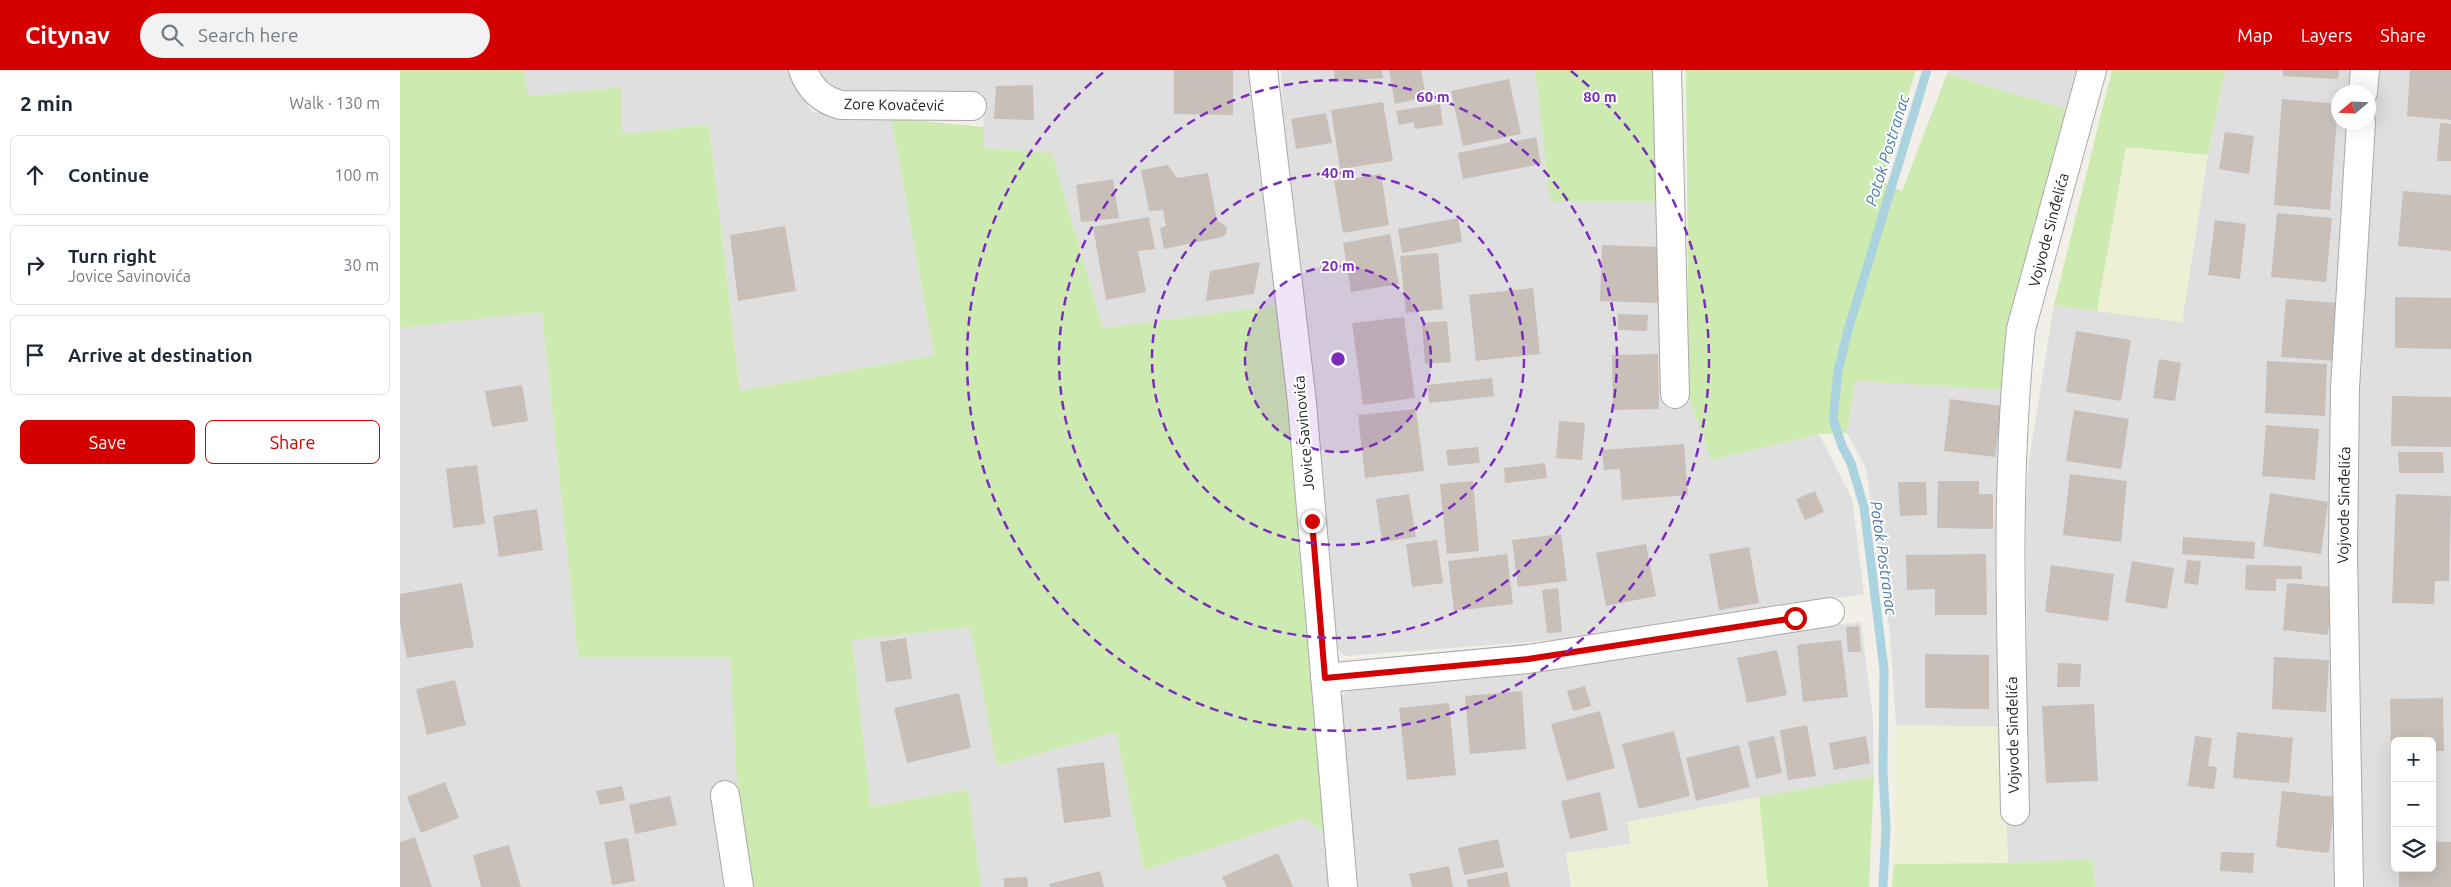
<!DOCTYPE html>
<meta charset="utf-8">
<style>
body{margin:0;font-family:Ubuntu,sans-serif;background:#f2f2f3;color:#1f2937}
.controls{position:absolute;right:15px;bottom:15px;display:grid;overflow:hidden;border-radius:8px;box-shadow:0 5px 20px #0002}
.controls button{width:45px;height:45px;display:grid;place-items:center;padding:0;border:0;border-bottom:1px solid #e0e1e3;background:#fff;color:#1f2937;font:25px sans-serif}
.compass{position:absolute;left:1931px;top:15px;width:45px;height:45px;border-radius:50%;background:#fff;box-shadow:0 5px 20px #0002;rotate:251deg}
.stop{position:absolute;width:15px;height:15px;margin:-11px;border:4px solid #d40000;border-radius:50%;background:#fff}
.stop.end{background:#d40000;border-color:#fff;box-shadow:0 1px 5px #0008}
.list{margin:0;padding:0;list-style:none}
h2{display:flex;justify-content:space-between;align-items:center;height:65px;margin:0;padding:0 20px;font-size:21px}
h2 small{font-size:16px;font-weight:400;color:#747a83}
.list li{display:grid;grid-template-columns:32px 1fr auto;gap:15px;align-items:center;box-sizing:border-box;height:80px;margin:0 10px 10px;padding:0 10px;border:1px solid #e0e1e3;border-radius:8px}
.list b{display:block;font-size:19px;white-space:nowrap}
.list p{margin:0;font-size:16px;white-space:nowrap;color:#747a83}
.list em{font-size:16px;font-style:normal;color:#747a83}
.actions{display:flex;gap:10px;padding:15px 20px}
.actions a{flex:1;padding:11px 0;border:1px solid #d40000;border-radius:8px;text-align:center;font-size:18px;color:#d40000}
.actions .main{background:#d40000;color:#fff}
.icon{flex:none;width:28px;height:28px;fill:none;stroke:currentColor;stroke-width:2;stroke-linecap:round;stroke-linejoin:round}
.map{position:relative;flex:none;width:2051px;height:817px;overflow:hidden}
header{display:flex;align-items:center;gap:30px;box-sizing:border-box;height:70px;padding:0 25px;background:#d40000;color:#fff}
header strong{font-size:24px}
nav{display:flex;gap:28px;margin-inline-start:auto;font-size:18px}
.search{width:350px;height:45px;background:#f2f2f3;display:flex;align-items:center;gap:12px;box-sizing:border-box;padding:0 18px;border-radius:28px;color:#747a83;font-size:19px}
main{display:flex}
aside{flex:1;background:#fff}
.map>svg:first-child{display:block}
.residential{fill:#e0dfdf;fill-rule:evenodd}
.farmland{fill:#eef0d5}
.grass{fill:#cdebb0}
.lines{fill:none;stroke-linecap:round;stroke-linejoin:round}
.stream{stroke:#aad3df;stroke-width:9}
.building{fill:#c7bfb8}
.minor-casing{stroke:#a9a9a9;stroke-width:30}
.minor{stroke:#fff;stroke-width:28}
.route{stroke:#d40000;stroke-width:6}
.ring{fill:none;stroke:#7b2cbf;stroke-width:2.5;stroke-dasharray:9 6}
.labels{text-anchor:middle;stroke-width:4;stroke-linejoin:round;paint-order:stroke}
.street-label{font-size:15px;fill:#222;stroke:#fff}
.water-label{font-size:16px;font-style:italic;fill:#4a7aab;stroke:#fff}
.centre{fill:#7b2cbf;stroke:#fff;stroke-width:2.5}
.ring-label{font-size:15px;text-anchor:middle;font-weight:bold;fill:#7b2cbf;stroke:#fff;stroke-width:4;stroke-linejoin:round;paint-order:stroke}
</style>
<header>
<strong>Citynav</strong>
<div class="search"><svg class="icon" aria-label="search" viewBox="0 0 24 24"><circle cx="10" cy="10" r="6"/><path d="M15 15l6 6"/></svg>Search here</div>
<nav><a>Map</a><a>Layers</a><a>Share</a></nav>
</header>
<main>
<aside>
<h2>2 min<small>Walk · 130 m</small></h2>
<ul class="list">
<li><svg class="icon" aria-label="ahead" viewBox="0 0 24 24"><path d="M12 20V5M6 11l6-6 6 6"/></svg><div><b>Continue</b></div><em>100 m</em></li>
<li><svg class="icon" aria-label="right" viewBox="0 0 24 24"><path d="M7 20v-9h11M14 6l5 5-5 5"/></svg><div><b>Turn right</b><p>Jovice Savinovića</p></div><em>30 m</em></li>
<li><svg class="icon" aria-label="arrive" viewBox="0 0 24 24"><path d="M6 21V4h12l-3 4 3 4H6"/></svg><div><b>Arrive at destination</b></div></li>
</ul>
<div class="actions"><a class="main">Save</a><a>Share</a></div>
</aside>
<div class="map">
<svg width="2051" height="817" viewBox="0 0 2051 817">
<rect width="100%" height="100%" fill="#f2efe9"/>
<path class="residential" d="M124,0H389L395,16L412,42L491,48L534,285L340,321L309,55L222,64L221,17L127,26Z
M410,0H855L859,100L879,235L703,258L652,83L584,78L583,23L440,24Z
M881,0H1135L1150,131H1267L1268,330L1289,328L1311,390L1419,364L1452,429L1464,524L1180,568L945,586L932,573L885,103Z
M1550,0H1689L1677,42L1547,4Z
M1825,0H1954L1952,22H1938V52L1950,53L1941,817H1695L1693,789L1608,793L1606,750L1628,749L1626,435L1629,390L1654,235L1782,252L1808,85Z
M1975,0H2051V817H1958L1953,444L1969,59ZM1995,671H2032V798H1995Z
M142,242L178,587H331L339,746L328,817H0V258Z
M1455,311L1610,320L1603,657L1496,655L1490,564L1472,438L1466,398L1447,363Z
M1461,552L1473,648L1474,706L1228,752L1231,774L1166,783L1171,817H958L941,627L955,614Z
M571,557L598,696L716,662L744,800L904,748L926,764L931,817H581L567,719L471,737L452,570Z"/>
<path class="farmland" d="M1726,77L1808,85L1782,252L1697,241Z
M1496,655L1603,657L1608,793L1494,794Z
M1359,727L1368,817H1171L1166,783L1231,774L1227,752Z"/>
<path class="grass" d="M0,0H124L128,26L222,17V64L309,55L340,321L534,285L491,48L584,57V78L652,83L703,258L879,235L926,764L904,748L744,800L716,662L597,696L570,557L452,570L471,737L568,719L581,817H350L339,746L330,587H178L142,242L0,258Z
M1135,0H1262L1267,131L1150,132Z
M1286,0H1516L1482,111L1502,121L1547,4L1677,42L1610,320L1455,311L1447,363L1419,364L1311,390L1289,328Z
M1712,0H1825L1808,85L1726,77L1697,241L1654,235Z
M1474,706L1469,817H1368L1359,727Z
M1693,789L1695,817H1492L1494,794L1608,793Z"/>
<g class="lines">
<path class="stream" d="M1483,817L1486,758L1483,703L1484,599L1464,437L1451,393L1442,376L1433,349L1438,301L1448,260L1527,0"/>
</g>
<path class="building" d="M774,0H833V45L774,44Z
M934,0H982L983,8L935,12Z
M989,0H1021L1026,27L995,34Z
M1883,0H1939L1938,9L1883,6Z
M2010,0H2051V50L2007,46Z
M1109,9L1121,64L1063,76L1051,21Z
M633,15L634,50L594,49L596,16Z
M1882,29L1938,34L1930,140L1874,135Z
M983,32L993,91L940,99L931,40Z
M1040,34L1043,55L1015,59L1014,52L999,55L996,41Z
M926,43L932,73L896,79L891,49Z
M2040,53L2051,54V91H2037Z
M1825,62L1854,66L1849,104L1819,99Z
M1136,67L1141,94L1063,109L1058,83Z
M768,95L777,108L808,103L817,150L827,157L826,164L822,167L764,179L760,158L766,156L763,140L749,141L741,100Z
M981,104L989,155L943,163L934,111Z
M713,109L719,148L681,152L676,115Z
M2003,121L2051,125V181L1998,176Z
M1877,143L1932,148L1926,212L1871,207Z
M749,147L755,179L738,181L746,222L706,230L693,157Z
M1058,148L1062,172L1002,183L998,159Z
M1815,150L1846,154L1840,209L1808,205Z
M385,156L396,221L338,231L330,165Z
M990,164L999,214L951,222L943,173Z
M1202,175L1261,177L1259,233L1200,231Z
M1038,183L1043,239L1006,243L1000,186Z
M860,192L854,224L806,231L810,201Z
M1133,218L1140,284L1076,291L1069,225Z
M1995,227L2051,228V279L1995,278Z
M1886,229L1939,233L1935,291L1881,287Z
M1218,244L1248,245L1247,261L1218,260Z
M1004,247L1015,328L963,335L952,253Z
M1047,251L1051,292L1025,294L1022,253Z
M1676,261L1731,270L1721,331L1666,322Z
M1258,284L1259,339L1213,340L1212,285Z
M1759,289L1781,293L1775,331L1753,328Z
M1867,291L1927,294L1925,346L1865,343Z
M1092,308L1094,326L1029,333L1027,315Z
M122,315L128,351L92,357L85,321Z
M1992,326L2051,327V377L1991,376Z
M1550,329L1602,336L1595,387L1544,381Z
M1016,339L1024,401L965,408L958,345Z
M1674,340L1729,349L1721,399L1666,391Z
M1159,351L1185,353L1182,390L1156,388Z
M1866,355L1919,359L1915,410L1862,406Z
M1284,374L1288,425L1222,430L1220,399L1204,400L1202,380Z
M1078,377L1080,393L1048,396L1046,380Z
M1998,382H2043L2044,403H1999Z
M1145,393L1147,408L1105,413L1104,398Z
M77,395L85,454L53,458L46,399Z
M1670,404L1727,411L1721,472L1663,465Z
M1073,411L1079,481L1047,484L1040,414Z
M1538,411H1579V424H1593V459L1537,458Z
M1498,412H1526L1527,445L1500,446Z
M1415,421L1424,442L1405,450L1396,429Z
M1870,423L1928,432L1921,484L1863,476Z
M1009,424L1016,467L982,472L976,429Z
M1996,424L2051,426L2049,511H2035L2034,534L1992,533Z
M137,439L143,480L99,487L93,446Z
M1161,464L1167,511L1118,517L1112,470Z
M1783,467L1855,472L1854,489L1782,484Z
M1037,470L1043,513L1012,517L1006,474Z
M1246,474L1256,526L1206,536L1196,483Z
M1349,477L1359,533L1319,540L1309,484Z
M1107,484L1113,534L1054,541L1048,491Z
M1586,484L1587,545H1535V519L1507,520L1506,485Z
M1787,490L1801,491L1798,515L1784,513Z
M1732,491L1774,498L1767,539L1725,532Z
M1651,495L1714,504L1708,551L1645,542Z
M1846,495L1902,496V509H1876V521L1845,520Z
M62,513L74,577L7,588L0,552V524Z
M1887,513L1932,517L1928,565L1883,560Z
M1158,518L1162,562L1147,563L1142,520Z
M1459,556L1461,582H1448L1446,557Z
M506,568L512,609L486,612L480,572Z
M1441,570L1448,627L1403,632L1397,575Z
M1377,580L1387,625L1347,633L1337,588Z
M1525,584L1589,585V639L1525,638Z
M1874,587L1929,590L1926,642L1872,639Z
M1658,593L1681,594L1680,617H1657Z
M55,610L66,655L27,665L16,619Z
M1185,616L1191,636L1173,641L1167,621Z
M1122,621L1126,679L1070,684L1065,626Z
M559,623L571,678L507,693L494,638Z
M2043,628L2044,681H2032V671H1995V681H1991L1990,629Z
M1049,633L1056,705L1007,710L999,638Z
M1694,634L1698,711L1646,713L1642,636Z
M1200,641L1215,698L1167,711L1151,654Z
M1407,655L1416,706L1388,710L1380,660Z
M1274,661L1290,726L1239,739L1222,674Z
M1837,662L1893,668L1889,713L1833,708Z
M1374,666L1382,703L1356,709L1348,672Z
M1466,666L1470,693L1434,700L1429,673Z
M1795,666L1812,668L1808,696L1817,697L1814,719L1788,716Z
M1339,675L1350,717L1296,731L1286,688Z
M704,692L711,747L664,753L657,698Z
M45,712L59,748L21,763L7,727Z
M222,716L225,730L200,735L196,721Z
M1882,721L1935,727L1929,783L1876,777Z
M1200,722L1208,760L1170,769L1161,731Z
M270,726L277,755L235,764L229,735Z
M15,767L32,817H0V772Z
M228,768L235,811L212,815L204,772Z
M1098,769L1104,797L1064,805L1058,778Z
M2032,772H2051V817H1999V798H2032Z
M109,775L121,817H81L73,785Z
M1821,782L1854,783L1853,803L1820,801Z
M878,783L893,817H827L822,807Z
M1049,796L1053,817H1012L1009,804Z
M700,801L704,817H650L649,814Z
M1107,802L1110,817H1068L1067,810Z
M627,807L628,817H604V808Z"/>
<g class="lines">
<g class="minor-casing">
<path id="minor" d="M403,0C410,19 421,30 441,35L572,36
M863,0L902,333L943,817
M1267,0L1275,324
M1963,22L1965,0
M925,608L1128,589L1430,542
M325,725L339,817
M1615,741C1612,580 1604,419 1621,259L1692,0
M1949,817L1943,484L1945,318L1961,52"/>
</g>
<use href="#minor" class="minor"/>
</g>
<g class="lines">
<path class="route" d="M912,451L925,608L1128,589L1395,548"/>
</g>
<circle cx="938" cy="289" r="93" fill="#7b2cbf" fill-opacity=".12"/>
<g class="ring">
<circle cx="938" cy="289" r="93"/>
<circle cx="938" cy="289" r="186"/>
<circle cx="938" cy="289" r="279"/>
<path d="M1171 1A371 371 0 1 1 705 1"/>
</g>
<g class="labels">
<g class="street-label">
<text transform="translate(494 35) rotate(1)" y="5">Zore Kovačević</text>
<text transform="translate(1649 160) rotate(-75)" y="5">Vojvode Sinđelića</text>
<text transform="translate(904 363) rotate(-95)" y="5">Jovice Savinovića</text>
<text transform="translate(1944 435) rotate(-89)" y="5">Vojvode Sinđelića</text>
<text transform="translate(1613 665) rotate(-91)" y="5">Vojvode Sinđelića</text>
</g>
<g class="water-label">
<text transform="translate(1487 80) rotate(-73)" y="6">Potok Postranac</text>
<text transform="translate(1484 488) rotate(82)" y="6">Potok Postranac</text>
</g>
</g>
<circle cx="938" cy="289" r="8" class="centre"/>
<g class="ring-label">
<text x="1200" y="32">80 m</text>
<text x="1033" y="32">60 m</text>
<text x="938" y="108">40 m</text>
<text x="938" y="201">20 m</text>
</g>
</svg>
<div class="controls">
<button>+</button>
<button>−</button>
<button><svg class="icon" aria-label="layers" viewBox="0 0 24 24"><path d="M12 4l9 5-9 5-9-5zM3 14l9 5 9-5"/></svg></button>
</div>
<svg class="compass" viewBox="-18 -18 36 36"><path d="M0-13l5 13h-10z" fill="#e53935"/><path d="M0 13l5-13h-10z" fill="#747a83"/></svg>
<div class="stop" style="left:1395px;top:548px"></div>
<div class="stop end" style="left:912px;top:451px"></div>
</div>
</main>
